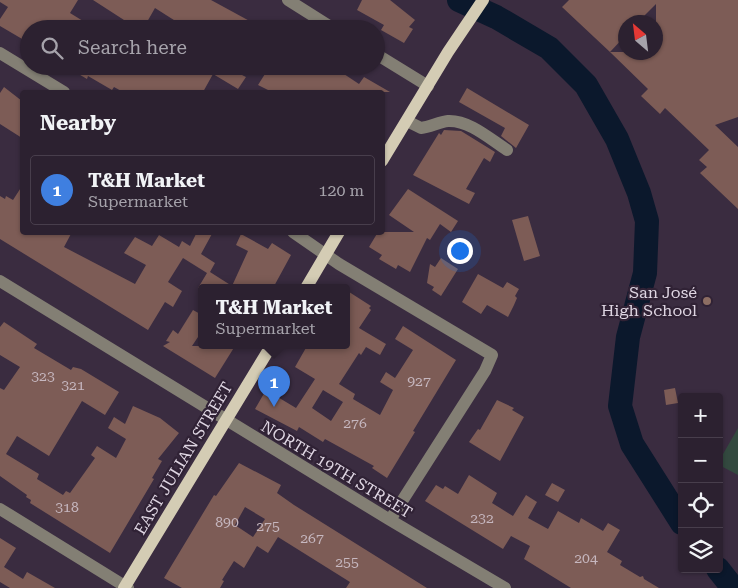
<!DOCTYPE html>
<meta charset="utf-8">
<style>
body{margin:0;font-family:"Roboto Serif",serif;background:#382e3c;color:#f1f3f6}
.controls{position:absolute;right:15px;bottom:15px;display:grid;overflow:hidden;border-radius:5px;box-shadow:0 1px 4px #0004}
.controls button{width:45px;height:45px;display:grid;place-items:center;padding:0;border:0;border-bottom:1px solid #483e4c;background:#2c2130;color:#f1f3f6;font:25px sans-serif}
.compass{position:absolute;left:618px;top:15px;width:45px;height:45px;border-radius:50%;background:#2c2130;box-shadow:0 1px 4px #0004;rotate:332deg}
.you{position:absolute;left:459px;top:250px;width:18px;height:18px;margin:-12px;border:4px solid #fff;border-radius:50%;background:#1a73e8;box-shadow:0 0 0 8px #1a73e833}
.badge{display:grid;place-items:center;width:32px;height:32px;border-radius:50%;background:#20d5b0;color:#fff;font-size:16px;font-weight:700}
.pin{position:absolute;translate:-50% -41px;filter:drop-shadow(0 1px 2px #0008)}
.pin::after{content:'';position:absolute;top:26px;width:18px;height:15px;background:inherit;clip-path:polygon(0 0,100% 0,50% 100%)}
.popup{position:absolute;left:198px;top:284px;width:152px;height:65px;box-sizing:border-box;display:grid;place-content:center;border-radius:5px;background:#2c2130;filter:drop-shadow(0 1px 4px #0005);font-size:16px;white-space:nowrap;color:#a6a3ab}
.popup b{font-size:19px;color:#f1f3f6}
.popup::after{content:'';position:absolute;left:50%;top:100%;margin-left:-10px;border:10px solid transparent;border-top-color:#2c2130}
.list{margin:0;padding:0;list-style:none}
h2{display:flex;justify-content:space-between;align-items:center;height:65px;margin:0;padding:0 20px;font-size:21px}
h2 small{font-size:16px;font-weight:400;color:#a6a3ab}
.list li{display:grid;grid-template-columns:32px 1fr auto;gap:15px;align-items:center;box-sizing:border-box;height:70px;margin:0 10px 10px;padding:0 10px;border:1px solid #483e4c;border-radius:5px}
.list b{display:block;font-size:19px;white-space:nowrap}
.list p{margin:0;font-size:16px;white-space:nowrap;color:#a6a3ab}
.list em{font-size:16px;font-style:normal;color:#a6a3ab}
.icon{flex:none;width:28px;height:28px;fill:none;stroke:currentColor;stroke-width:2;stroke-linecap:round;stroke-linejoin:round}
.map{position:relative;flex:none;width:738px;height:588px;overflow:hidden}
.search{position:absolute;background:#2c2130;box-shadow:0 1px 4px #0004;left:20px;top:20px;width:365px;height:55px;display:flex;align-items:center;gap:12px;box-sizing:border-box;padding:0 18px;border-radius:28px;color:#a6a3ab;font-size:19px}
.panel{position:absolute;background:#2c2130;box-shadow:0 1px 4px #0004;left:20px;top:90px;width:365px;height:145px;border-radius:5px}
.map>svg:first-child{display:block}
.green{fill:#33493f}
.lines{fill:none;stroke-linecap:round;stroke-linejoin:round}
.river{stroke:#0b182c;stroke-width:24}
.building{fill:#7d5c56;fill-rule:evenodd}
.minor{stroke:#837f74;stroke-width:12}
.major{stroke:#d4ccb4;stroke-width:12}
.education-dot{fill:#8d6e63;stroke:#302235;stroke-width:2}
.labels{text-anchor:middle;stroke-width:4.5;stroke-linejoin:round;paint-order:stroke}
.number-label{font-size:14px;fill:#c6b7bf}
.poi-label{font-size:16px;fill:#ded5e2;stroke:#302235;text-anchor:end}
.street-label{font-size:16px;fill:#ded5e2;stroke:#302235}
</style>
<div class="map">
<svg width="738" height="588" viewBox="0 0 738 588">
<rect width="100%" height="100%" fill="#3a2c40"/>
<path class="green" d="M738,428V475L719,465V461Z"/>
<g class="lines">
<path class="river" d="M459,0L496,17L549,48L586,85L617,139L639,193L647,221L645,273L628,337L620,406L632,444L682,523
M718,569L733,588"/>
</g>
<path class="building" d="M0,0H78L70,13L96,29H29V43L0,26V19L8,7L0,2Z
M93,0H211L264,29H188L155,8L143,29H118L124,20Z
M362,0H390L415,20L409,27L413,29L404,43L381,30L384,25L357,10Z
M569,0H738V117L715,125L738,147V209L700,173L707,167L699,160L709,150L665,108L660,114L641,96L648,89L610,52H656V4L638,22H626V35L610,52L562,7Z
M65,66H244L240,74L246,77L238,89L213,74L203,92H123L114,87L112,90L88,76L87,79Z
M270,66H332L359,84L364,77L390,92H272L258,85Z
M4,87L22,101V138L0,124V93Z
M467,88L529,125L516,148L501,136L505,128L459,102Z
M444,130L461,131L495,152L490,162L484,158L466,189L475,193L469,204L413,175L439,133L441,135Z
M22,186V232H72L64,247L135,284L146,265L124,253L135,237L152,246L159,235L179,247L182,241L190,246L197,232H213L201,254L215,263L210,272L232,286L248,251L236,245L241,234L268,249L272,243L291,255L273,288H198L207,273L183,258L168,282L182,291L173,307L165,302L148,330L0,239V196L5,199L6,196L13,200Z
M408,189L458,221L451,232L440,224L430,240L427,238L410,272L398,265L396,269L379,259L382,255L369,247L378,232H414L389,215Z
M528,216L540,256L524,261L512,220Z
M441,258L458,269L441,296L432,290L434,287L427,283L430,264L435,267Z
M478,274L503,288L507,282L519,289L515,296L517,298L514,305L508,317L487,305L481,314L462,302Z
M346,290L371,306L369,308L371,310L359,328L386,344L380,355L366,347L361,355L359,353L339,384L355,394L353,399L380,415L393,390L380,382L386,372L395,378L413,350L395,339L403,326L456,360L413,431L415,432L387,478L372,468L374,466L325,439L323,442L299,427L297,431L255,409L266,390L296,408L315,379L295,367L307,346H346ZM323,390L343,402L331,421L312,408Z
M193,310L202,315V331L192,346H235L215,378L163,346L170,342L166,341L173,330L178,334Z
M4,322L37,344L34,348L71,370L73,367L81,369L119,392L105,415L82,401L49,456L17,436L6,454L39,474L37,479L63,495L66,491L70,493L95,458L91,455L97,446L116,458L126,439L108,428L114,417L125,424L133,406L160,418L179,433L158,459L162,461L152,478L154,479L110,553L30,503L31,500L26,497L27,495L0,476V388L4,390L20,367L0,355V327Z
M675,388L678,403L666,405L664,390Z
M497,400L514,408L512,410L524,417L500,461L469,442L478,429L480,430Z
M239,463L281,485L277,493L294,505L427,588H346L350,582L278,537L268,553L257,546L244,568L234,561L222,580L224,581L220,588H182L164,578L214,495L216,496ZM245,507L265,519L253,537L235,525Z
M469,475L497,493L492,503L513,516L526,495L537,502L528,518L548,529L558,511L579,523L581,518L603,531L608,523L620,530L607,552L622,561L620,565L640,577L643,576L644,579L659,588H571L524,559L530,546L511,536L503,549L425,501L436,485L443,489L445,486L458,494Z
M552,483L565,490L558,502L545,495Z
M0,538L16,548L4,567L23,579L27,572L55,588H10L0,582Z"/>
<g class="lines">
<path class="minor" d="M288,0L334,29
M0,53L64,92
M376,54L428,86
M407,121L421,128C430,127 439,122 448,121C469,120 490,139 507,150
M293,232L339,264L492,355L485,371L390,520
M0,281L390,520L505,588
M0,509L128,588"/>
<path class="major" d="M382,161L448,52L483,0
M306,288L339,232
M124,588L271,346"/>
</g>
<circle class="education-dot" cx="707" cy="301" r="5"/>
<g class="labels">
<g class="number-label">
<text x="43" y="381">323</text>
<text x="419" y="386">927</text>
<text x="73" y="390">321</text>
<text x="355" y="428">276</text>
<text x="67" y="512">318</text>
<text x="482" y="523">232</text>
<text x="227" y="527">890</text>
<text x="268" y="531">275</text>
<text x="312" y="543">267</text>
<text x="586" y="563">204</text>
<text x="347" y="567">255</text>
</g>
<g class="poi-label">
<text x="697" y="298">San José<tspan x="697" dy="18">High School</tspan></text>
</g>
<g class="street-label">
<text transform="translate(183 458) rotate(-59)" y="6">EAST JULIAN STREET</text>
<text transform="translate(337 469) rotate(31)" y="6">NORTH 19TH STREET</text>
</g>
</g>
</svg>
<div class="controls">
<button>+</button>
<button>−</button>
<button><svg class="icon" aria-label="locate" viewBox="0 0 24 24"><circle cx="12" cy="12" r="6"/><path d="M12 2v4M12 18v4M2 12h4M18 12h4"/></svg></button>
<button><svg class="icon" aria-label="layers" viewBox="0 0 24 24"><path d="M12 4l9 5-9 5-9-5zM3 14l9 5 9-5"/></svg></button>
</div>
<svg class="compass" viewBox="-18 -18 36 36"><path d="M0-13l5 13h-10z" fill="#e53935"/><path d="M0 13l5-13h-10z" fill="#a6a3ab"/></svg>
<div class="you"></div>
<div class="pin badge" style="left:274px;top:407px;background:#3f7fe0">1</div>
<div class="popup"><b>T&amp;H Market</b>Supermarket</div>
<div class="search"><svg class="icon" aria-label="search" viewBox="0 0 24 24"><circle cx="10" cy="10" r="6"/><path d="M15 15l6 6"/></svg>Search here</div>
<section class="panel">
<h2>Nearby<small></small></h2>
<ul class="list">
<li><span class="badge" style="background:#3f7fe0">1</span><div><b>T&amp;H Market</b><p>Supermarket</p></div><em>120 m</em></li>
</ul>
</section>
</div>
